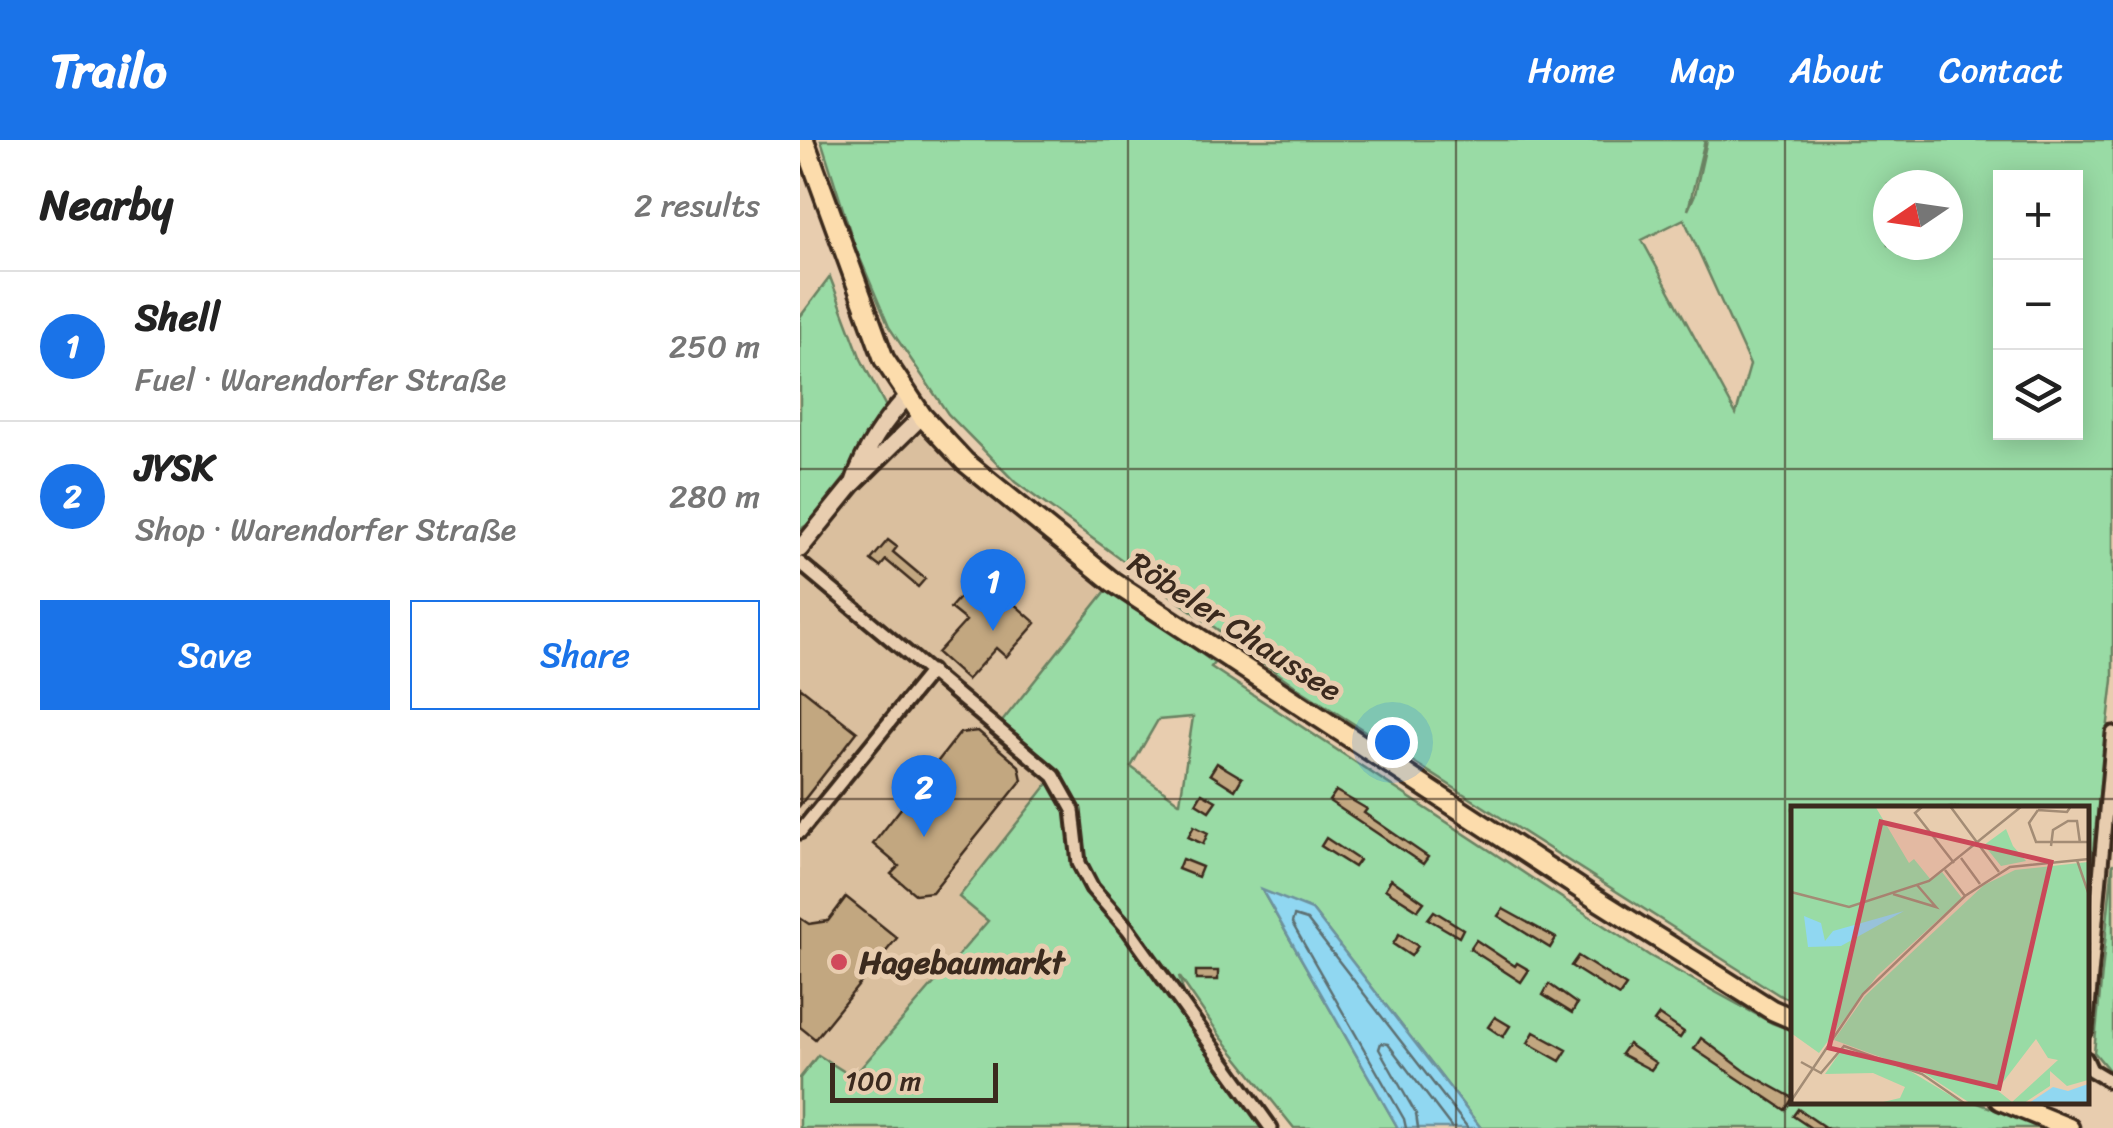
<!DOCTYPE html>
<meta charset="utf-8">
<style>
body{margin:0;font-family:Sriracha,sans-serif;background:#f6f6f6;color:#222}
.controls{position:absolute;right:30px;top:30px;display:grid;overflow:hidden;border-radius:0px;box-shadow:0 5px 25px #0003}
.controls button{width:90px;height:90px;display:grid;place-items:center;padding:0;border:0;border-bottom:2px solid #e0e0e0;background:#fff;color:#222;font:50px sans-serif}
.compass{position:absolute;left:1073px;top:30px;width:90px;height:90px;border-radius:50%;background:#fff;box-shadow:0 5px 25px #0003;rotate:257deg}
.scale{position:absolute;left:30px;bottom:25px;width:168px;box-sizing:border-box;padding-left:10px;border:5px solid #3b2a1e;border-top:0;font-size:28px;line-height:35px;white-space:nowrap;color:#3b2a1e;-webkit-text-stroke:8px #e8cdaf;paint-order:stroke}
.you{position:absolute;left:592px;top:602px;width:35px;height:35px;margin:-25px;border:8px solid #fff;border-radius:50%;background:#1a73e8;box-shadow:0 0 0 15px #1a73e833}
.badge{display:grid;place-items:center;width:65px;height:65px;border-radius:50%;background:#1a73e8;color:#fff;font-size:32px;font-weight:700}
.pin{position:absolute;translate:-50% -82px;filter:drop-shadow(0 2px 5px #0008)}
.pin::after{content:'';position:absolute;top:52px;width:35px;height:30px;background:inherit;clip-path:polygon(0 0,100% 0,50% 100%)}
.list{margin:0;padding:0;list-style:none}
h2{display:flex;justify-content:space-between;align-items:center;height:130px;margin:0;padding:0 40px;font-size:42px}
h2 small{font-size:32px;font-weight:400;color:#767676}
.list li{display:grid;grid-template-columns:65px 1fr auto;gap:30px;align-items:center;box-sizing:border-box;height:150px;padding:0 40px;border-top:2px solid #e0e0e0}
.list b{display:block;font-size:38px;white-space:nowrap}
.list p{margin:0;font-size:32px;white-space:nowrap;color:#767676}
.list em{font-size:32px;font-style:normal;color:#767676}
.actions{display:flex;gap:20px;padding:30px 40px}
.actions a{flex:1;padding:22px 0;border:2px solid #1a73e8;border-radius:0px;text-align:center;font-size:35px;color:#1a73e8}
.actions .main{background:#1a73e8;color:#fff}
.icon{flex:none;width:55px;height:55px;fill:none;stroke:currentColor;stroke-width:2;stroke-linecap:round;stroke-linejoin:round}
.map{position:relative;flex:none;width:1313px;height:988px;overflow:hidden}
header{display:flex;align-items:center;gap:60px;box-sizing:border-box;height:140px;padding:0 50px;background:#1a73e8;color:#fff}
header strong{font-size:48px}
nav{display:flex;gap:55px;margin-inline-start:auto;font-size:35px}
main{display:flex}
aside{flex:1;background:#fff}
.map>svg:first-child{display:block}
.built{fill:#dabf9e}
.green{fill:#99dba5;stroke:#6a8262;stroke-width:2.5;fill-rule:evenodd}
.water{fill:#90d7f1;stroke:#6e929d;stroke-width:2.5}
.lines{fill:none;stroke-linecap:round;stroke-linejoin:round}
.shore{stroke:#5d6f72;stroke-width:2.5}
.building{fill:#c2a780;stroke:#3b2a1e;stroke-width:2.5}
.street-casing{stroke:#3b2a1e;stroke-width:19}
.secondary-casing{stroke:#3b2a1e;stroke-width:22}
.primary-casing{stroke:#3b2a1e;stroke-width:25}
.street{stroke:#e8cdaf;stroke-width:11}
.secondary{stroke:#e8cdaf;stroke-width:15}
.primary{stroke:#fcdcac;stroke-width:18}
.grid{fill:none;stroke:#3b2a1e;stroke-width:2.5;stroke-opacity:0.55}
.poi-dot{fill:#d1495b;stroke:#e8cdaf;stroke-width:4}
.labels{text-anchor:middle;stroke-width:10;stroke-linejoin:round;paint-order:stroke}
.street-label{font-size:32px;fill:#3b2a1e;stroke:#e8cdaf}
.poi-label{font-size:32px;font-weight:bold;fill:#3b2a1e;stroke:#e8cdaf;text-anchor:start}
.inset-road{fill:none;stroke:#a38c75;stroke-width:2.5}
.view{fill:#ca4758;fill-opacity:0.15;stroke:#ca4758;stroke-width:5}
.inset-edge{fill:none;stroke:#3b2a1e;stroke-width:5}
</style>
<header>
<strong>Trailo</strong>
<nav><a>Home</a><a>Map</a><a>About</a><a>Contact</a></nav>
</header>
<main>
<aside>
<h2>Nearby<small>2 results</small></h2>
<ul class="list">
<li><span class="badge">1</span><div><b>Shell</b><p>Fuel · Warendorfer Straße</p></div><em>250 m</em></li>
<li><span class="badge">2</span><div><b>JYSK</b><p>Shop · Warendorfer Straße</p></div><em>280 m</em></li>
</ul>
<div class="actions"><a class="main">Save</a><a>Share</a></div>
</aside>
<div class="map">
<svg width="1313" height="988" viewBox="0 0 1313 988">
<rect width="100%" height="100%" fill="#e8cdaf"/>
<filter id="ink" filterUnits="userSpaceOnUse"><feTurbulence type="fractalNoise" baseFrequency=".01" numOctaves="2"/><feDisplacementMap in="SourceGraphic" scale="20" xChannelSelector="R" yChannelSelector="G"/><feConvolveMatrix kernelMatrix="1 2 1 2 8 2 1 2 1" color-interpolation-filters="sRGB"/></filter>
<g filter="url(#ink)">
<path class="built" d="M122,276L313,442L254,636L160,757L188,780L52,937L0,938V409Z"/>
<path class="green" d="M21,0H905L888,70L895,54L907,0H1313V540L1286,769V668H993V861L979,855L499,549L215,342L148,274L89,187L54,104ZM1200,38H1276V292H1200ZM1088,45H1148V105H1088ZM884,79L950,225L936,274L842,100Z
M30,137L61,219L87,269L54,326L7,385L0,389V177Z
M313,442L318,453L414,523L411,527L850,816L972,883L993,891V960L1173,961L1244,988H681L512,770L463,752L598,988H494L421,897L379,836L391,878L471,988H0V938L18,915L53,937L188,781L159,757L254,636L197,588ZM393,577L380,662H379L331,627L358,580Z
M1313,723V930L1308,929L1294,912Z"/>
<path class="water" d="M462,750L512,770L681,988H598Z"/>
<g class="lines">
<path class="shore" d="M606,988L604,979L492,783L494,776L507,780L668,988
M618,988L616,974L579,909L581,903L588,904L652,988"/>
</g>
<path class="building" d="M88,400L97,407L93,412L125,439L118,447L86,420L80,427L71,420Z
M180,434L236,483L206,517L196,508L167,540L137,513L166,481L150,468Z
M0,547L57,592L0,665Z
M178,591L219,626L222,640L132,752L115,754L91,734L99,726L73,704L160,593Z
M417,623L442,638L435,650L410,634Z
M536,651L567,669L564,673L628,717L623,724L529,661Z
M402,653L416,661L409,671L396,663Z
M394,686L408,693L403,704L388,697Z
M526,698L559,720L554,727L521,706Z
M382,719L402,727L398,737L378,729Z
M591,739L624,762L618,770L585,749Z
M46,757L97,798L15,899L0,887V778L9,784L28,781Z
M703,769L756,798L750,808L698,776Z
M634,771L663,789L659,797L628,779Z
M599,794L618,806L611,816L593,804Z
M676,800L715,826L717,823L729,830L721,842L670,809Z
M778,816L826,846L819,856L771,826Z
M396,831H418V840H396Z
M749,844L777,864L772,873L743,855Z
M859,875L884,892L880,898L854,882Z
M695,877L710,886L703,897L688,887Z
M734,892L767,910L760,921L728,903Z
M901,898L948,933L993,958L985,970L894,909Z
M828,904L856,923L851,930L821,914Z
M998,969L1026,988H1011L993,976Z"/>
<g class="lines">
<g class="street-casing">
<path id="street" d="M0,423L254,636L273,670L279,723L292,748L328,789L471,988
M0,692L131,531
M1286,891L1313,593
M1286,919L1291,930L1313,943"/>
</g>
<g class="secondary-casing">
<path id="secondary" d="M54,342C64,311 85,279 108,256
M0,409L52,345L122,276"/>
</g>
<g class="primary-casing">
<path id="primary" d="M4,0L84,219L122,276L165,322L313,442L796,759L972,870L993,879
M1200,960L1269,988"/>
</g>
<use href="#street" class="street"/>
<use href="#secondary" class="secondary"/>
<use href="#primary" class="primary"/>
</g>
</g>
<path class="grid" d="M328,0V988M656,0V988M985,0V988M0,329H1313M0,659H1313"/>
<circle class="poi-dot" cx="39" cy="822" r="10"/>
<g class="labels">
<g class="street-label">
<text transform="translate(435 486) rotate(33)" y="11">Röbeler Chaussee</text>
</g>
<g class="poi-label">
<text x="59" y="833">Hagebaumarkt</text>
</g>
</g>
<g transform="translate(991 666)">
<rect width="298" height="298" fill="#e8cdaf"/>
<path d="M0,0H84L118,57L123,53L140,74L151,66L171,92L86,170L28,247L0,227ZM215,23L222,40L235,55L210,60L193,39ZM297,56V274L276,280L259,265V280L233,297H179L133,267L43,234L74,190L193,79L224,64ZM245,233L257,252L267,254L221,296L206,284ZM52,242L119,265L172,297H88L109,292L114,281L82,267L34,268Z" fill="#99dba5" fill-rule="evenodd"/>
<path d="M113,105L50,140L17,141L13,110L30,117L34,135L42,125ZM297,278V297H238L262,281L277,285Z" fill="#90d7f1"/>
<path class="inset-road" d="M132,0L124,7L163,57M159,0L208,66M247,4L238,17L245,36H298M247,4L276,6L280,0M260,40L262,24L277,15H286L289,37M170,52L189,78M286,54L298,89M154,64L174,90M0,86L58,101L138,75L231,0M102,88L145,101L126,79M10,256L30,267L53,240L131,268L173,297M0,295L72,188L174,90L219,61L298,53"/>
<path class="view" d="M90,16L260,56L208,282L38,242Z"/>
<rect width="298" height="298" class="inset-edge"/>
</g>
</svg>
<div class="controls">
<button>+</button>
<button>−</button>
<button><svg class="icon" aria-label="layers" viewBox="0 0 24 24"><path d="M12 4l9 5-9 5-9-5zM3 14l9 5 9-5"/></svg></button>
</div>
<svg class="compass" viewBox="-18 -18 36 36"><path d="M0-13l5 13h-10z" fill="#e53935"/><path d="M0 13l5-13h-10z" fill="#767676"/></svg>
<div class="scale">100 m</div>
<div class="you"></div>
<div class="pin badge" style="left:193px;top:491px">1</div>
<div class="pin badge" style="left:124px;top:697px">2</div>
</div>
</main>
